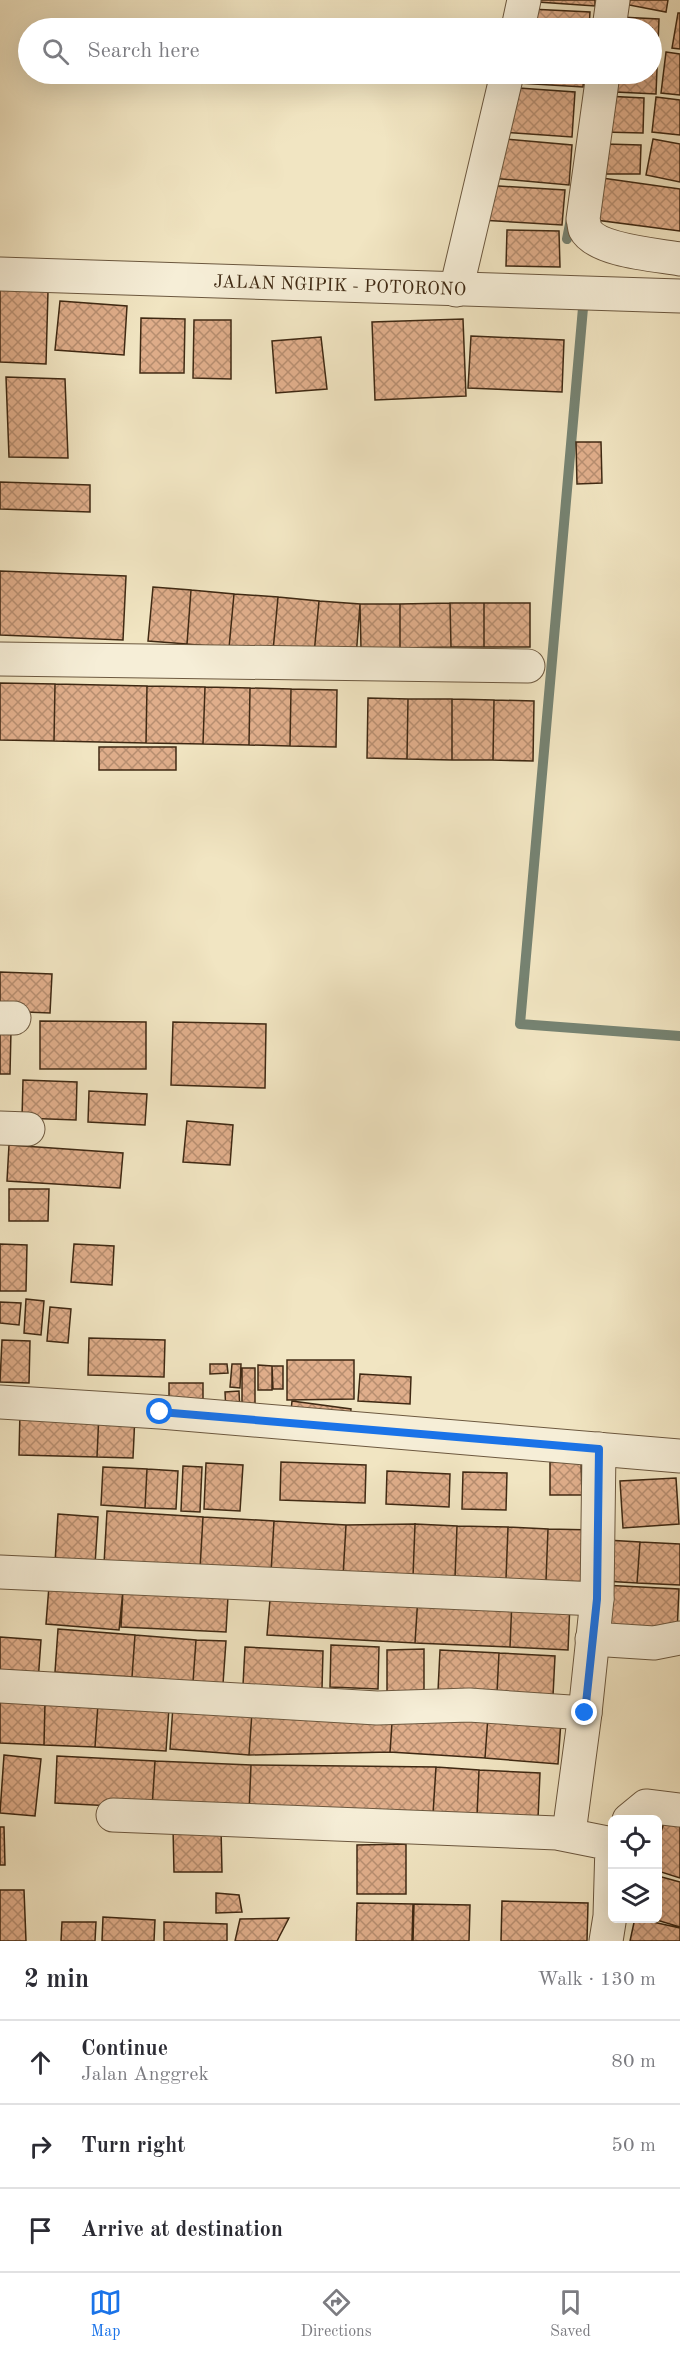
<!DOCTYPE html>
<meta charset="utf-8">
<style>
body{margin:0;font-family:"Old Standard TT",serif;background:#f7f7f7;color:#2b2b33}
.controls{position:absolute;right:18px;bottom:18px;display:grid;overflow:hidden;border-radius:9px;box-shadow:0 6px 24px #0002}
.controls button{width:54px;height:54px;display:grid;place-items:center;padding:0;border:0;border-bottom:2px solid #e1e1e2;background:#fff;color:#2b2b33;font:30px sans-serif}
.stop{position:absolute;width:18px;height:18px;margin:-14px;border:4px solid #1a73e8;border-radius:50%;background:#fff}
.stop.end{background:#1a73e8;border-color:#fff;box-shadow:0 2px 6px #0008}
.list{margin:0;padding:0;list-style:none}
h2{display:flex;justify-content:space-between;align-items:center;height:78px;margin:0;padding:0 24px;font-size:26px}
h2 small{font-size:20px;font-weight:400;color:#7c7c81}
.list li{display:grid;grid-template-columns:39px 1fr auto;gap:18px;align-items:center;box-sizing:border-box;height:84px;padding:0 24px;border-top:2px solid #e1e1e2}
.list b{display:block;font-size:22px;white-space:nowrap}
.list p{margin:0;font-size:20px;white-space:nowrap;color:#7c7c81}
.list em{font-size:20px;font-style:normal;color:#7c7c81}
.icon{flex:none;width:33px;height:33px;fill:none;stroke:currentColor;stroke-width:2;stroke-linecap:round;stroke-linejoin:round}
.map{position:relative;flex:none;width:680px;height:1941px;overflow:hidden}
.search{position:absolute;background:#fff;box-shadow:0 6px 24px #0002;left:18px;right:18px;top:18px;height:66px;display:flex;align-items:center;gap:15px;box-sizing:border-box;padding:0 21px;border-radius:33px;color:#7c7c81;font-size:22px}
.sheet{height:330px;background:#fff}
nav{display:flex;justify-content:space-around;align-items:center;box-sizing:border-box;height:84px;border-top:2px solid #e1e1e2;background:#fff;font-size:16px;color:#7c7c81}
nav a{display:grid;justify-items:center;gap:3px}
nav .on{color:#1a73e8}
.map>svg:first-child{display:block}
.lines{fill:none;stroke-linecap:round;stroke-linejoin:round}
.stream{stroke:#768372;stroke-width:10}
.building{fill:url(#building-cross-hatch);stroke:#3f2913;stroke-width:1.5}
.minor-casing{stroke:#6c583f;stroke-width:35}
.minor{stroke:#f6eed7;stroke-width:33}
.route{stroke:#1a73e8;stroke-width:8}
.labels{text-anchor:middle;stroke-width:6;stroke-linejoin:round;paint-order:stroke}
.street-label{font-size:18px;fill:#3f2913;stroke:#f6eed7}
</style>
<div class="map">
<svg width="680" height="1941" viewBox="0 0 680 1941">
<defs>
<pattern id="building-cross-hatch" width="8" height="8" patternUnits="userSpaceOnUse" patternTransform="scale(1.5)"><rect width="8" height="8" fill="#e0ae8b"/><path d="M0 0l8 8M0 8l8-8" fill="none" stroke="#b78e70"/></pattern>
</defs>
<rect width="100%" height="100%" fill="#f1e5c2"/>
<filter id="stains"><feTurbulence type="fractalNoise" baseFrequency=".00333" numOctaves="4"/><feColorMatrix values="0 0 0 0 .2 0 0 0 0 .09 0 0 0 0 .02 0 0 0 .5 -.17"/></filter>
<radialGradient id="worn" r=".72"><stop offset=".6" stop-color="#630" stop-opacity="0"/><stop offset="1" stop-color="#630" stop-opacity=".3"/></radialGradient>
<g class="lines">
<path class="stream" d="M567,239L571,219
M583,308L520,1024L680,1036"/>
</g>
<path class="building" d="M538,0H595V6L538,2Z
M630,0H668L666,12L629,5Z
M530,9L590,12L589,28H529Z
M678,13H680V49L672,48Z
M620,17L659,19L656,94L616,92L617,74H652V28H619Z
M666,52L680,54V95L661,93Z
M518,74H584L583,87L518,83Z
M505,87L575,92L572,137L501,132Z
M605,96L644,98L643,133L603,132Z
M656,97L680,100V135L652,132Z
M494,138L572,145L569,185L491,178Z
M653,139L680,144V182L646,175Z
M605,144L641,145L640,174H604Z
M602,178L680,189V231L596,220Z
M483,185L565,190L562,225L480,220Z
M507,230L559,231L560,267L506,266Z
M0,290L48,291L46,364L0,362Z
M60,301L127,306L124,355L55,350Z
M141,318L185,319L184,373H140Z
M463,319L466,396L375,400L372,322Z
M194,320H231V379L193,378Z
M471,336L564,340L562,392L468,388Z
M321,337L327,389L276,393L272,341Z
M6,377L65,379L68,458L9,457Z
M576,442H601L602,483L577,484Z
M0,482L90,485V512L0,509Z
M0,571L126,576L123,640L0,635Z
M153,587L191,590L187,644L148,641Z
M191,590L234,594L229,648L187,644Z
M234,594L278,597L273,651L229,648Z
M278,597L319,601L314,654L273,651Z
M319,601L360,604L356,658L314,654Z
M450,603H484V647H451Z
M450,603L451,647L400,648V604Z
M484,603H530V647H484Z
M360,604H400V648H361Z
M0,683L55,684L54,741L0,740Z
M55,684L147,686L146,743L54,741Z
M147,686L205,687L203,744L146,743Z
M205,687L250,688L249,745L203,744Z
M250,688L291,689L290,746L249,745Z
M291,689L337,690L336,747L290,746Z
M368,698L408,699L407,759L367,758Z
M408,699H452V760L407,759Z
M452,699L494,700L493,760H452Z
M494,700L534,701L533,761L493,760Z
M99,747H176V770H99Z
M0,972L52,974L50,1013L0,1011Z
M40,1021L146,1022V1069H40Z
M173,1022L266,1024L265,1088L171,1085Z
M0,1030H11L10,1074H0Z
M23,1080L77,1082L76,1120L22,1118Z
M89,1091L147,1094L145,1125L88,1122Z
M187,1121L233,1125L230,1165L183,1162Z
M9,1145L123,1153L120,1188L7,1181Z
M9,1189H49L48,1221H9Z
M0,1244L27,1245L26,1291H0Z
M74,1244L114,1246L112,1285L71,1282Z
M26,1299L44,1301L41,1335L24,1333Z
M0,1302L21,1303L19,1325L0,1323Z
M50,1307L71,1309L68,1343L47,1341Z
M89,1338L165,1340L164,1377L88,1375Z
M2,1340L30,1341L29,1383L0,1382Z
M287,1360H354V1399L287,1400Z
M210,1364H227L228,1373L210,1374Z
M232,1364H241L240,1388L230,1387Z
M258,1365L272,1366V1390H258Z
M272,1366H283V1389H273Z
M242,1368H255V1404L242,1405Z
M360,1374L411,1377L410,1404L358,1401Z
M169,1383H203V1401H169Z
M239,1391L240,1412L226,1413L225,1392Z
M292,1401L351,1409L350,1419L291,1411Z
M20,1411L99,1413L97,1457L19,1455Z
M99,1413L135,1415L133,1458L97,1457Z
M581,1461L582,1495H550V1462Z
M281,1462L366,1465L365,1503L280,1500Z
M206,1463L243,1465L240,1511L204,1509Z
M183,1466L202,1467L200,1512L181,1511Z
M103,1467L147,1469L145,1508L101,1505Z
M147,1469L178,1471L176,1509L145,1508Z
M387,1471L450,1474L449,1507L386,1504Z
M463,1472L507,1473L506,1510L462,1509Z
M676,1478L679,1524L623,1528L620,1481Z
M107,1511L203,1517L200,1569L104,1564Z
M58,1514L98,1517L95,1565L55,1563Z
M203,1517L274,1521L271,1573L200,1569Z
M274,1521L346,1525L343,1577L271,1573Z
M415,1524L413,1577H343L346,1525Z
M415,1524L457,1526L455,1578L413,1577Z
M457,1526L508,1527L506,1579L455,1578Z
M508,1527L548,1529L546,1581L506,1579Z
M548,1529L594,1530L592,1582L546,1581Z
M606,1540L640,1542L637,1583L604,1581Z
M640,1542L680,1544V1585L637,1583Z
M602,1585L679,1589L677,1633L599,1630Z
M49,1586L123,1590L119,1630L46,1624Z
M271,1588L418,1596L415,1643L267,1635Z
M123,1590L228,1596L226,1632L121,1627Z
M418,1596L512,1600L510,1647L415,1643Z
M512,1600L570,1603L568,1650L510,1647Z
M58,1629L135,1635L132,1677L55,1672Z
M135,1635L196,1640L193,1682L132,1677Z
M0,1637L41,1640L38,1682L0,1679Z
M196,1640L226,1641L223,1684L193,1682Z
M331,1645L379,1647L378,1689L330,1687Z
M245,1647L323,1651L322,1689L243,1685Z
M424,1649V1693L387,1694V1650Z
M440,1650L499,1653L497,1693L438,1691Z
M499,1653L555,1656L553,1696L497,1693Z
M0,1700L45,1702L44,1745L0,1743Z
M45,1702L98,1704L95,1747L44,1745Z
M98,1704L169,1708L166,1751L95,1747Z
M173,1706L252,1712L249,1755L170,1749Z
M393,1709L390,1752L249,1755L252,1712Z
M393,1709L488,1716L485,1758L390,1752Z
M488,1716L561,1721L558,1764L485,1758Z
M4,1755L41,1759L35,1816L0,1813Z
M57,1756L155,1761L152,1808L55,1803Z
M155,1761L251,1765L249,1813L152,1808Z
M251,1765L436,1767L433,1814L249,1813Z
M436,1767L479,1770L477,1816L433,1814Z
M479,1770L540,1773L538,1819L477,1816Z
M665,1819L680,1824V1878L658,1871V1842Z
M0,1827H4L5,1865H0Z
M173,1828H221L222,1872H174Z
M406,1844V1894H357V1845Z
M658,1876L680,1882V1927L650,1918H658Z
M0,1890H24L26,1941H0Z
M216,1893L239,1895L242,1912L216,1913Z
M502,1901L588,1903L587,1941H501Z
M357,1903L413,1904L412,1941H356Z
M414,1904L470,1905L469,1941H413Z
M103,1917L155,1920L154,1941H102Z
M289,1918L277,1941H235L240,1919Z
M635,1918L680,1928V1941H630Z
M62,1922H96L95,1941H61Z
M164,1922L227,1924V1941H164Z"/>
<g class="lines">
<g class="minor-casing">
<g id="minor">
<path d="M518,28L524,0"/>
<path d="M609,28L613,0"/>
<path d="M603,74L583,219C584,222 584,226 585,229C596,251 658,255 680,259"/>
<path id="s1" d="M0,274L680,296"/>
<path d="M456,290L507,74"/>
<path d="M0,659L528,666"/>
<path d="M0,1018H14"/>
<path d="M0,1128L28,1129"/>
<path d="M0,1402L160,1412L680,1456"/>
<path d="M0,1572L597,1599"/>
<path d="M592,1639L654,1643L680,1638"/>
<path d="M0,1686L377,1708L469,1705L585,1713"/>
<path d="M113,1815L557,1833L612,1844L610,1916L606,1941"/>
<path d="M629,1820L646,1806L680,1810"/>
<path d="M569,1833L585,1713L597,1599L599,1449"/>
</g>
</g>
<use href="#minor" class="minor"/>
</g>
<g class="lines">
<path class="route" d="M160,1412L599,1449L597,1599L585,1713"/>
</g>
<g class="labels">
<g class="street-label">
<text dy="6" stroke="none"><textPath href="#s1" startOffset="340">JALAN NGIPIK - POTORONO</textPath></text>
</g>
</g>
<rect width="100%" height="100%" filter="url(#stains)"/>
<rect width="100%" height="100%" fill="url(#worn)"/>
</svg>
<div class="controls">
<button><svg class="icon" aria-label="locate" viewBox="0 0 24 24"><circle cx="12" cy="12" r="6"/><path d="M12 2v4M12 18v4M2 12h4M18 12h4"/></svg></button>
<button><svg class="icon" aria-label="layers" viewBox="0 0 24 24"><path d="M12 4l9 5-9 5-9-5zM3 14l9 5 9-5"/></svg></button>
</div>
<div class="stop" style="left:160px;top:1412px"></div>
<div class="stop end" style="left:585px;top:1713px"></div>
<div class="search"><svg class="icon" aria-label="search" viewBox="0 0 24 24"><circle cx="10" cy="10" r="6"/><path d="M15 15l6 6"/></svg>Search here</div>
</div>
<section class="sheet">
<h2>2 min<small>Walk · 130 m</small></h2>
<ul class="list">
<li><svg class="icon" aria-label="ahead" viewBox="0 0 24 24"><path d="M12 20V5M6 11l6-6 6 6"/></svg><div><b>Continue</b><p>Jalan Anggrek</p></div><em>80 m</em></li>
<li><svg class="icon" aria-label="right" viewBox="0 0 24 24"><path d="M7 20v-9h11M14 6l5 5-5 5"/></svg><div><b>Turn right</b></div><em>50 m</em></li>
<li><svg class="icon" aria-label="arrive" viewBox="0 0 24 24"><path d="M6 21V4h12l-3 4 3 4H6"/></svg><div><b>Arrive at destination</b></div></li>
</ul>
</section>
<nav>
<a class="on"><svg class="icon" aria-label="map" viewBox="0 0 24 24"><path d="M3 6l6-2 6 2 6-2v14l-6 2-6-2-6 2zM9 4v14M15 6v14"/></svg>Map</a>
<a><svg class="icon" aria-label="directions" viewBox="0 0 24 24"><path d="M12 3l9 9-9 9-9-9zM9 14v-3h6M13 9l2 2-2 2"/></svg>Directions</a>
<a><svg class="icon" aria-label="saved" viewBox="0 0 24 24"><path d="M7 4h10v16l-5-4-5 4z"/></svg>Saved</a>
</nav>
